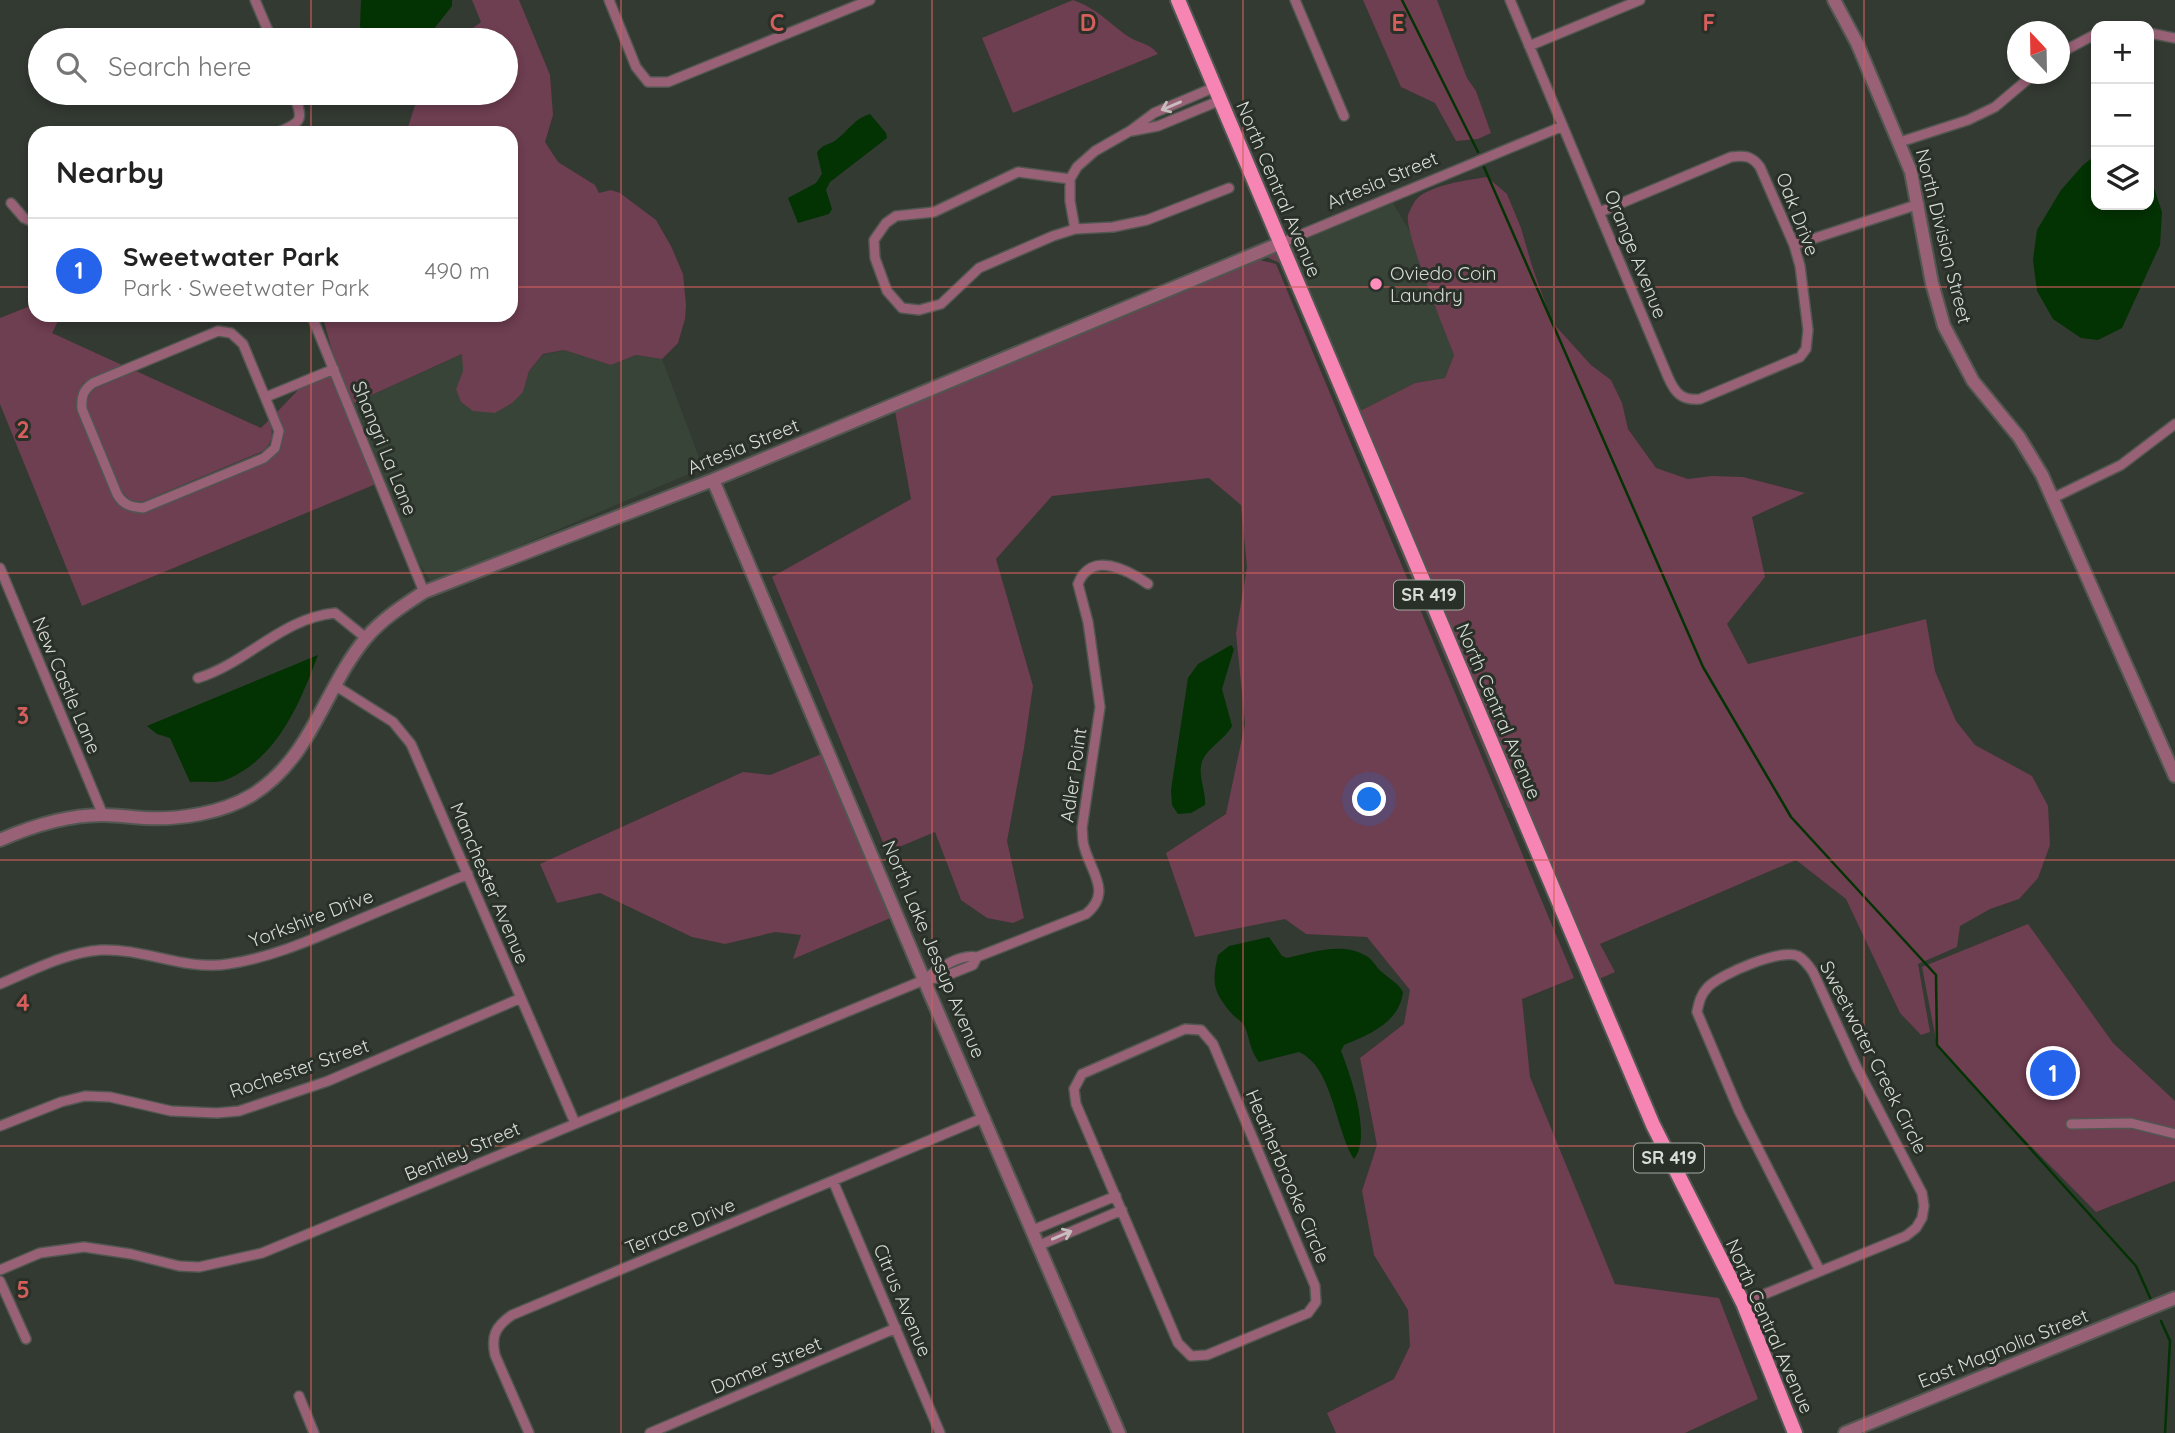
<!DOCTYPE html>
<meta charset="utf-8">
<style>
body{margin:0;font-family:Quicksand,sans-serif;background:#f2f2f2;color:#222}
.controls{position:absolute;right:21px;top:21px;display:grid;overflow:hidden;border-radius:14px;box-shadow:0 4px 10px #0003}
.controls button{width:63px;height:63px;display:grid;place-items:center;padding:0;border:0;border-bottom:2px solid #e0e0e0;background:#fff;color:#222;font:35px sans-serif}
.compass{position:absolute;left:2007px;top:21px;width:63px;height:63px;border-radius:50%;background:#fff;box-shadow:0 4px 10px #0003;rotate:338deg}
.you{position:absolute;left:1370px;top:800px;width:24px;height:24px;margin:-18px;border:5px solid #fff;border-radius:50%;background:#1a73e8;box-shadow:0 0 0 10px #1a73e833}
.badge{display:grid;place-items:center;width:46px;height:46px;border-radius:50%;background:#2563eb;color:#fff;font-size:23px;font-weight:700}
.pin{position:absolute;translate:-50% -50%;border:4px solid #fff;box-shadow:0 2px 7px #0006}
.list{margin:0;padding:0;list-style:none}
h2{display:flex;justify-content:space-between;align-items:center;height:91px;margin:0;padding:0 28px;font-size:30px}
h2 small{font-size:23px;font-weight:400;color:#767676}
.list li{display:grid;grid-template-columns:46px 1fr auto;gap:21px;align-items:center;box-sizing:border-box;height:105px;padding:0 28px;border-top:2px solid #e0e0e0}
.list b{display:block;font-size:26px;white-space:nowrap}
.list p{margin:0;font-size:23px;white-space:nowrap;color:#767676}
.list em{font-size:23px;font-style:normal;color:#767676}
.icon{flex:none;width:38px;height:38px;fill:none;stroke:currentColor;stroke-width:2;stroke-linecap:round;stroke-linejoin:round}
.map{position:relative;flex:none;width:2175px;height:1433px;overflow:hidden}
.search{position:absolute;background:#fff;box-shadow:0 4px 10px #0003;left:28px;top:28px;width:490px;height:77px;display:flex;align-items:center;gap:18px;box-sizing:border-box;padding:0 24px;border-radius:38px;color:#767676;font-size:26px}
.panel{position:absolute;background:#fff;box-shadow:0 4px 10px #0003;left:28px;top:126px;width:490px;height:196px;border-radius:21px}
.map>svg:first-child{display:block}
.built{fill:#384437}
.green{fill:#6e3e51}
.water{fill:#033203}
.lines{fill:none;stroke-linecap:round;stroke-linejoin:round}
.stream{stroke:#033203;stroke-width:2.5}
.minor-casing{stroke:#515750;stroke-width:12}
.tertiary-casing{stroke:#515750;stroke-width:16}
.primary-casing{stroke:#515750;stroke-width:18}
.minor{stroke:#986176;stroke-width:9}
.tertiary{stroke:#986176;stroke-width:12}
.primary{stroke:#f685b3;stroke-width:14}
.oneway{stroke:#c7bdbf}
.grid{fill:none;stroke:#d65e5c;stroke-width:2;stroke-opacity:0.55}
.poi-dot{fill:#fe8ebc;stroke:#293028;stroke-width:2.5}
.labels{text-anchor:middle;stroke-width:6;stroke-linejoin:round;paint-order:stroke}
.shield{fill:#293028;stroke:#a3a8a2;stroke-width:2}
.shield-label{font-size:18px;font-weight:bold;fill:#d7dcd7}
.street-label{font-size:19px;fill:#d7dcd7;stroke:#293028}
.poi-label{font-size:19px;fill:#d7dcd7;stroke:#293028;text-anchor:start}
.grid-label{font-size:23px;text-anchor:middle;font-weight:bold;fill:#d65e5c;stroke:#293028;stroke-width:6;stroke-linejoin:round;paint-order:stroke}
</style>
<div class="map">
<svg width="2175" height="1433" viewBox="0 0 2175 1433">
<rect width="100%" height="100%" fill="#333a32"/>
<path class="built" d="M1393,203L1411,234L1454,355L1445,378L1415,383L1358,412L1288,246Z
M564,350L611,365L636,355L662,359L703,468L432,583L417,560L354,403L463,354V371L456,389L523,392L529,371L543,355Z"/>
<path class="green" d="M472,0H519L550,75L553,115L545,142L558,162L595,185L599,193L611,190L620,193L656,220L671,246L683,274L686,305L685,319L678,343L662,359L636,355L611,365L564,350L543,354L529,371L523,392L512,403L495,413L473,411L461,402L456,389L463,371L462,354L354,403L358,416L333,354L322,315H511V133H406L419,93H506V40H457L481,22Z
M1073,0C1100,10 1107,22 1129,37C1140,44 1150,43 1158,54L1013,113L982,38Z
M1363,0H1437L1467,78L1476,91L1491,133L1478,139L1456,141L1435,103L1401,87Z
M1487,177L1507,194L1521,228L1532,266L1552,322L1591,365L1611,380L1622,403L1628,429L1656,468L1688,479L1712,476L1743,477L1805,493L1752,517L1765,577L1727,624L1748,664L1926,619L1935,671L1956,721L1975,745L2032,776L2048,806L2050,845L2038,878L2019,899L1990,909L1960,926L1957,947L1918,964L1930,1032L1921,1035L1900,1013L1846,899L1796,860L1600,944L1615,972L1597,980L1358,412L1415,383L1445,378L1454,355C1446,333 1404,232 1408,215C1409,212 1413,204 1415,201C1427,185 1468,180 1487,177Z
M1279,250L1513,807L1508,808L1280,263L1264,256Z
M1260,260L1276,264L1574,978L1522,999L1530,1077L1615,1284L1719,1298L1758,1399L1685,1433H1336L1327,1413L1394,1379L1410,1346L1408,1310L1374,1255L1362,1191L1377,1145L1360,1058L1404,1024L1410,990L1367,937L1306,934L1285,919L1195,937L1166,853L1226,814L1245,724L1236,633L1247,567L1241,505L1209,478L1052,496L996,559L1033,686L1024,748L1007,841L1024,918L1013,923L987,918L961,900L935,832L887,852L772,577L911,499L895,411Z
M35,304V315H61L52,333L122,365L83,383L77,397V411L112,496C119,510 131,513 146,513L267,462C286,449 284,431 277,412L299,389L331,376L376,484L82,606L0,404V318Z
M136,371L261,428L269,420C274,433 273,444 261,452L142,502L130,500L121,491L87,408C87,399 89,393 96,388Z
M824,753L893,917L793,959L801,935L775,932L725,944L692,937L600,893L557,903L540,864L743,772L770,775Z
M2028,924L2113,1043L2175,1101V1181L2096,1212L2002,1117L1937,1045L1922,967Z"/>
<path class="water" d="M361,0H452V6L425,40H365L360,26Z
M870,114L886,133L887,138L830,182L826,190L832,209L829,214L798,223L788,198L816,183L822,174L817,153C822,144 829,145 836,140C848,131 855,118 870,114Z
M2096,155V205H2149V173L2162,212L2160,245L2122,328L2098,340L2081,338L2053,319L2037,291L2033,260L2037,230L2061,190L2083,165Z
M1231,645L1234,649L1222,689L1232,726C1225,740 1203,750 1201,766C1199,778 1206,792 1205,805L1191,813L1178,814L1172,805L1171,790L1188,678L1198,664Z
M318,655C300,703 278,757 228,779C218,784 201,781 190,782L170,738L157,734L147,726Z
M1269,937L1282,956L1287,958C1313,952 1344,941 1368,957C1374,961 1377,969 1383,973C1391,980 1397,982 1403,992C1399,1023 1370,1034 1344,1045L1341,1051C1351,1076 1372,1137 1354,1159C1335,1129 1333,1067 1299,1052L1259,1062C1250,1051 1250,1039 1245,1027C1242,1021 1237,1019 1233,1015C1214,993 1211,985 1218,955L1229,946Z"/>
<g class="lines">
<path class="stream" d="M1402,0L1478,152
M1484,167L1703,667L1791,817L1936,975L1937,1045L2136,1266L2152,1302
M2161,1321L2170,1341L2165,1433"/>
<g class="minor-casing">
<path id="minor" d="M255,0L272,40
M609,0L636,67L648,82H668L870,0
M1295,0L1344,116
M1510,0L1668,377C1675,393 1682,401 1700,399L1800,357L1806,349L1808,330L1800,266L1794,245L1760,167C1752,156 1745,155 1731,157L1600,212
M2149,33L2175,38
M1529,46L1640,0
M2060,53L2096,34
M1132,131L1158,126L1221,100
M276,133C303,122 304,120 293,93
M1900,142L1968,120L1995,107L2034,74
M1070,179L1018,172L934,212L896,216L886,223L874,240L875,258L887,291L902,308L919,310L941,304L979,268L1053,236L1075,229L1113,227L1147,220L1229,188
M11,203L24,218L35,223
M1075,229L1070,201V179L1077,167L1095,151L1130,131L1154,113L1215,87
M1281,243L1563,126
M1794,245L1919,204
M313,319L424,592
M218,331L231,333L243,344L279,431L275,448L264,458L143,508C131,507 123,505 117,494L82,409C81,397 83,390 93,383Z
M266,397L334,369
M2051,499L2121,465L2175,424
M0,568L103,815
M198,678C247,663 282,618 335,613L366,638
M336,686L393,722L411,744L575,1123
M925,979C939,968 959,954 977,957
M0,984C31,971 67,952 101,950C144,948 185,971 228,964C269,958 306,942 344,926C386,908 427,891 468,874
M1185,1029L1201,1030L1213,1044L1315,1286L1316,1302L1308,1313L1207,1355L1191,1356L1178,1343L1076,1104L1074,1089L1082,1074Z
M2071,1124L2131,1123L2175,1134
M0,1126L61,1102L85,1096L110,1097L171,1111L217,1113L239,1111L328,1081L521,998
M833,1181L940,1433
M1033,1230L1116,1196
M1040,1245L1122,1210
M0,1270L40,1253L84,1247L131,1254L179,1266L199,1267L262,1253L924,980L943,977L973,965L977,957L1086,914C1113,892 1090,871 1084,846C1082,840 1083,834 1082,828L1100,707L1088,622L1078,584C1091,550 1128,570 1148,584
M0,1281L26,1339
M1743,1303L1906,1236L1916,1228L1922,1218L1924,1206L1922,1193L1857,1068L1813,972C1809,966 1805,960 1798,956C1781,948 1721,974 1708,987C1701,994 1699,1002 1697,1012L1739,1111L1820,1271
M299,1396L314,1433
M529,1433L495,1355C491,1336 495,1327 512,1315L985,1117
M650,1433L896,1328"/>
</g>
<g class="tertiary-casing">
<path id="tertiary" d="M1834,0L1857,43L1911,172L1932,283L1944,326L1973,381L2019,437L2042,475L2175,776
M713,480L924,980L1119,1433
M0,840C32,826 67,815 102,815C116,815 130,817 144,818C180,820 222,813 252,795C312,758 324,688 366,638C382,619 404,605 424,592L713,480L1281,243
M1845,1433L2175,1298"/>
</g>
<g class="primary-casing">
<path id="primary" d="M1178,0L1653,1125L1743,1303L1795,1433"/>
</g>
<use href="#minor" class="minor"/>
<use href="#tertiary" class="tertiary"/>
<use href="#primary" class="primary"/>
</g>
<defs><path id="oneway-shaft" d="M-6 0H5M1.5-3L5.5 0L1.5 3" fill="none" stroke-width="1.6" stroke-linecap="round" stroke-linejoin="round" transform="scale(1.75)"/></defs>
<g class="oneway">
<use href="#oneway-shaft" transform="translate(1171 106) rotate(157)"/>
<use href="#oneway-shaft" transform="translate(1062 1235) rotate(-23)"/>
</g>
<path class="grid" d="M311,0V40M621,0V1433M932,0V1433M1243,0V1433M1554,0V1433M1864,0V1433M311,93V133M0,287H35M511,287H2175M311,315V1433M0,573H2175M0,860H2175M0,1146H2175"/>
<circle class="poi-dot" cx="1376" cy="284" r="7"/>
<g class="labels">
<g class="shield">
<rect x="1394" y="580.5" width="70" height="29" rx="5"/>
<rect x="1634" y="1143.5" width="70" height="29" rx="5"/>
</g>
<g class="shield-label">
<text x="1429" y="601">SR 419</text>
<text x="1669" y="1164">SR 419</text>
</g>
<g class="street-label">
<text transform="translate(1382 180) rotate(-23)" y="7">Artesia Street</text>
<text transform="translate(1279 189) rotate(67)" y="7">North Central Avenue</text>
<text transform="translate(1798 214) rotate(69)" y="7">Oak Drive</text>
<text transform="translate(1944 236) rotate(76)" y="7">North Division Street</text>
<text transform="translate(1636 254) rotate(68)" y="7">Orange Avenue</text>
<text transform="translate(743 446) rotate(-22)" y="7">Artesia Street</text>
<text transform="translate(385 448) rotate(68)" y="7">Shangri La Lane</text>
<text transform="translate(67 685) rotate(67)" y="7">New Castle Lane</text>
<text transform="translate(1499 711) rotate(67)" y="7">North Central Avenue</text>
<text transform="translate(1073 775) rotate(-82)" y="7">Adler Point</text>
<text transform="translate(490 883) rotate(67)" y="7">Manchester Avenue</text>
<text transform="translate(311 918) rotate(-21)" y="7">Yorkshire Drive</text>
<text transform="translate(934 949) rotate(67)" y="7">North Lake Jessup Avenue</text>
<text transform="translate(1874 1057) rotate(63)" y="7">Sweetwater Creek Circle</text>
<text transform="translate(299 1068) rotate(-19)" y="7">Rochester Street</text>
<text transform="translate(462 1151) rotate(-23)" y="7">Bentley Street</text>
<text transform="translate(1288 1176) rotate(67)" y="7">Heatherbrooke Circle</text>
<text transform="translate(680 1226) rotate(-23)" y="7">Terrace Drive</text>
<text transform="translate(903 1300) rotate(67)" y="7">Citrus Avenue</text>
<text transform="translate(1770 1326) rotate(66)" y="7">North Central Avenue</text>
<text transform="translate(2003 1348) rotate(-22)" y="7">East Magnolia Street</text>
<text transform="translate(766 1365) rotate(-23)" y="7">Domer Street</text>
</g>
<g class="poi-label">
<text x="1390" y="280">Oviedo Coin<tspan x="1390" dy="22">Laundry</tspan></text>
</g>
</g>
<g class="grid-label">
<text x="777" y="31">C</text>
<text x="1088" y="31">D</text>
<text x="1398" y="31">E</text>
<text x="1709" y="31">F</text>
<text x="23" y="438">2</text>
<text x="23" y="724">3</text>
<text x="23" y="1011">4</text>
<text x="23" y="1298">5</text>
</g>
</svg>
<div class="controls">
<button>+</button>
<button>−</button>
<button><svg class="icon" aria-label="layers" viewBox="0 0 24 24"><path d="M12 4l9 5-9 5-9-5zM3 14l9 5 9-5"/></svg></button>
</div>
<svg class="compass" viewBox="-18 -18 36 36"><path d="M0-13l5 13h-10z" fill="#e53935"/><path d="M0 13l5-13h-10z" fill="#767676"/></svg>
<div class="you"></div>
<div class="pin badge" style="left:2053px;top:1073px">1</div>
<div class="search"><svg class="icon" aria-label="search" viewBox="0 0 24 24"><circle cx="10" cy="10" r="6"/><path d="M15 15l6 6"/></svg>Search here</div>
<section class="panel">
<h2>Nearby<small></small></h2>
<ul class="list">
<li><span class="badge">1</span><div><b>Sweetwater Park</b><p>Park · Sweetwater Park</p></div><em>490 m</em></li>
</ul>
</section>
</div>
